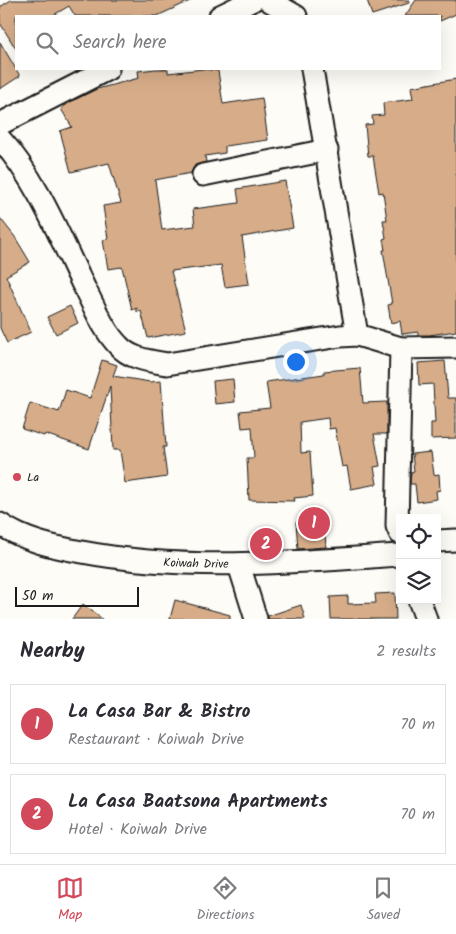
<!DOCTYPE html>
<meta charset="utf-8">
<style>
body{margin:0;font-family:Kalam,sans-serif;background:#f2f2f3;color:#2b2b33}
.controls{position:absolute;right:15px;bottom:15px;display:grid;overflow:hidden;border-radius:0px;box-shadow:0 5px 20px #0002}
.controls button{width:45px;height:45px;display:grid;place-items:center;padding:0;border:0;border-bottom:1px solid #e1e1e2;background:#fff;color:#2b2b33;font:25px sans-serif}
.scale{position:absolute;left:15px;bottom:12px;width:124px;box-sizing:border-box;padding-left:5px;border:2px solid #1c1c1c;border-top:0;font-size:14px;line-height:18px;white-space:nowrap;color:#1c1c1c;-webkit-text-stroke:4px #fdfcf7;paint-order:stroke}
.you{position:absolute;left:295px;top:361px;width:18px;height:18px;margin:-12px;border:4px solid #fff;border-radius:50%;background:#1a73e8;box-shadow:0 0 0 8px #1a73e833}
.badge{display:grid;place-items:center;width:32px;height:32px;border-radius:50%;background:#d1495b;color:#fff;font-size:16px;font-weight:700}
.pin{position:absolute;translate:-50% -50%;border:2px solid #fff;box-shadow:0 1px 5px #0006}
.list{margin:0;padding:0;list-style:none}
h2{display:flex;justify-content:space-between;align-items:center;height:65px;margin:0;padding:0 20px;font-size:21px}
h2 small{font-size:16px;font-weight:400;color:#7c7c81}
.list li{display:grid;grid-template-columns:32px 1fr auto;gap:15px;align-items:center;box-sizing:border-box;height:80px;margin:0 10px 10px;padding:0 10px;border:1px solid #e1e1e2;border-radius:0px}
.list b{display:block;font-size:19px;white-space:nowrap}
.list p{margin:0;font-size:16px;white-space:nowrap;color:#7c7c81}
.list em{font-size:16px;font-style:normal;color:#7c7c81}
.icon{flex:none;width:28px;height:28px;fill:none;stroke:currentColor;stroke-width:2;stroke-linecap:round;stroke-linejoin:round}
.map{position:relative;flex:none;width:456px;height:619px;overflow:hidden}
.search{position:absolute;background:#fff;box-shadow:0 5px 20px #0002;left:15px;right:15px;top:15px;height:55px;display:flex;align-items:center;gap:12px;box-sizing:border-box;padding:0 18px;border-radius:0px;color:#7c7c81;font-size:19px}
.sheet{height:245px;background:#fff}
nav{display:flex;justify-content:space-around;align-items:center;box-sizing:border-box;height:70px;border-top:1px solid #e1e1e2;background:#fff;font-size:14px;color:#7c7c81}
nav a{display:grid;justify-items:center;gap:2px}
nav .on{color:#d1495b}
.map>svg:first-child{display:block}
.building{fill:#d7ad89;stroke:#1c1c1c}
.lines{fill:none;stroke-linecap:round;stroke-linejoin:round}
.minor-casing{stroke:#1c1c1c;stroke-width:25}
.minor{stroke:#fdfcf7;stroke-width:21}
.poi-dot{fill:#d1495b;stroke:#fdfcf7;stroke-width:2}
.labels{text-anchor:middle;stroke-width:5;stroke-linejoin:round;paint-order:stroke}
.poi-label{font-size:12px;fill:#1c1c1c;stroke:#fdfcf7;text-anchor:start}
.street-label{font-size:12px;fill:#1c1c1c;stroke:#fdfcf7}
</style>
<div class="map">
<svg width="456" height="619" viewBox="0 0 456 619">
<rect width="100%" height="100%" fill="#fdfcf7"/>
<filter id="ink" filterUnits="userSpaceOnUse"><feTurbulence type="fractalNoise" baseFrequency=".02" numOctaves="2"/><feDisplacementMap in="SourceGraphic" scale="10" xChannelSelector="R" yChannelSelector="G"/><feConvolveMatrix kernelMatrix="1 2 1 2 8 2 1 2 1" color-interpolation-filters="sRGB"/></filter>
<g filter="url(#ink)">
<path class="building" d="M11,0H192L157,16H75L69,6L52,16H16V49L0,23V7Z
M367,0H409V3L372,15Z
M416,0H456V14L440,21V16H405Z
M0,42L20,76L0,89Z
M156,69H168V73L203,69L218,71L223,104L262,98L268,140L225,146V153L205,156L206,162L195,165L191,173L155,180L162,230L195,226L193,209L239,203L237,189L285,181L293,228L242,237L249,284L225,287L221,265L171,271L186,331L148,338L141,311L137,312V308L132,310L122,267L108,269L103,240L108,239L103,206L121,203L109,163L71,172L60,131L72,127L61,109L70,102L97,89L139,78L138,71Z
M456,79V331L429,335H418V332L402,334L400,321L391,323L388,305L392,304L383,250H385L383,239L386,238L383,220H387L383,192L379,193L373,156H368L365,125L373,124L372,116L384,115L383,103L413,99L411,87Z
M0,218L15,237L30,262L6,276L31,332L7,343L0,328Z
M70,306L78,323L56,334L47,317Z
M102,360L117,365L113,376L150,382L161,381L166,447H163L167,477L125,483L120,450H113L110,386L89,449L45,434L44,436L22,429L30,403L59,412L66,390L90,398Z
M445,361L448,398H456V438L431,439V423H435L433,384L419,385L418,363Z
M360,368L363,403L387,402V434H374L380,466L374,467L377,484L351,489L347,466L342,467L335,428L329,429L328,418L300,422L301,453L310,452L313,496L294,498L295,501L249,500L247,458H254L252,427L242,428L240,411L270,408L266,382L324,374V371Z
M233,379L235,402L215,404L213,381Z
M431,452L434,475L439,474L440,490L436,491L437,499L417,502L415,484H410L411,472L414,471L412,454Z
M324,521L326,547L298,549L296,522Z
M395,593L396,619H331L330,597L348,596V604L376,603L375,594Z
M175,600L230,615V619H170Z
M83,604L102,619H72Z
M301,605L305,619H268V616Z"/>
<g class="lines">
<g class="minor-casing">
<g id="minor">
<path d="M268,0L296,16"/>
<path d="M220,16L253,0"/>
<path d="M312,69L357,335"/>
<path d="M0,124L108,69"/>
<path d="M0,139C37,179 61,240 85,289C95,308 103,329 118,345C130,359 150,361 167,364L340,336L357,335L401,348L456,347"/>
<path d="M203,175L327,150"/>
<path id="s1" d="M0,524C24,541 54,547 82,552C187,572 294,562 400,555"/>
<path d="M400,533L397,526L401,348"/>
<path d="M437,541L456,540"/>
<path d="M239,565L256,619"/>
<path d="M419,600L426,619"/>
</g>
</g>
<use href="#minor" class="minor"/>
</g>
</g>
<circle class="poi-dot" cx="17" cy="477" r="5"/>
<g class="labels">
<g class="poi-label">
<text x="27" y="481">La</text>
</g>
<g class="street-label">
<text dy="4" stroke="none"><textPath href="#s1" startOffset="202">Koiwah Drive</textPath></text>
</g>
</g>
</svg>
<div class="controls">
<button><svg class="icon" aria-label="locate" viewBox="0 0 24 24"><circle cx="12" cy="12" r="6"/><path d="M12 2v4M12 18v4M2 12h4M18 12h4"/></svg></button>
<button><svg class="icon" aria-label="layers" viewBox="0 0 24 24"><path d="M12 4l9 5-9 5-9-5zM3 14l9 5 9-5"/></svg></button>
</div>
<div class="scale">50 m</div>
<div class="you"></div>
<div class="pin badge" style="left:314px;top:523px">1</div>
<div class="pin badge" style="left:266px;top:544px">2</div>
<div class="search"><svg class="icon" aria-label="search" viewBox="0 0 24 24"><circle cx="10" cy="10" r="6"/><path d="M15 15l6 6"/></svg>Search here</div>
</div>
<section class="sheet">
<h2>Nearby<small>2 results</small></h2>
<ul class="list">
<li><span class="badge">1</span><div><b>La Casa Bar &amp; Bistro</b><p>Restaurant · Koiwah Drive</p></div><em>70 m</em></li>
<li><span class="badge">2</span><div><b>La Casa Baatsona Apartments</b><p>Hotel · Koiwah Drive</p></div><em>70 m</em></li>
</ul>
</section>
<nav>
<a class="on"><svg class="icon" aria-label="map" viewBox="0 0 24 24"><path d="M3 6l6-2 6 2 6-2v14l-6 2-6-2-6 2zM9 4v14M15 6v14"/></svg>Map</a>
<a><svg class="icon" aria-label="directions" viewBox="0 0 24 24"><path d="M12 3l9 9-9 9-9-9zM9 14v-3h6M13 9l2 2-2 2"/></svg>Directions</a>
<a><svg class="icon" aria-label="saved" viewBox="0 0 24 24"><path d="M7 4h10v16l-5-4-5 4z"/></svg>Saved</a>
</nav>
